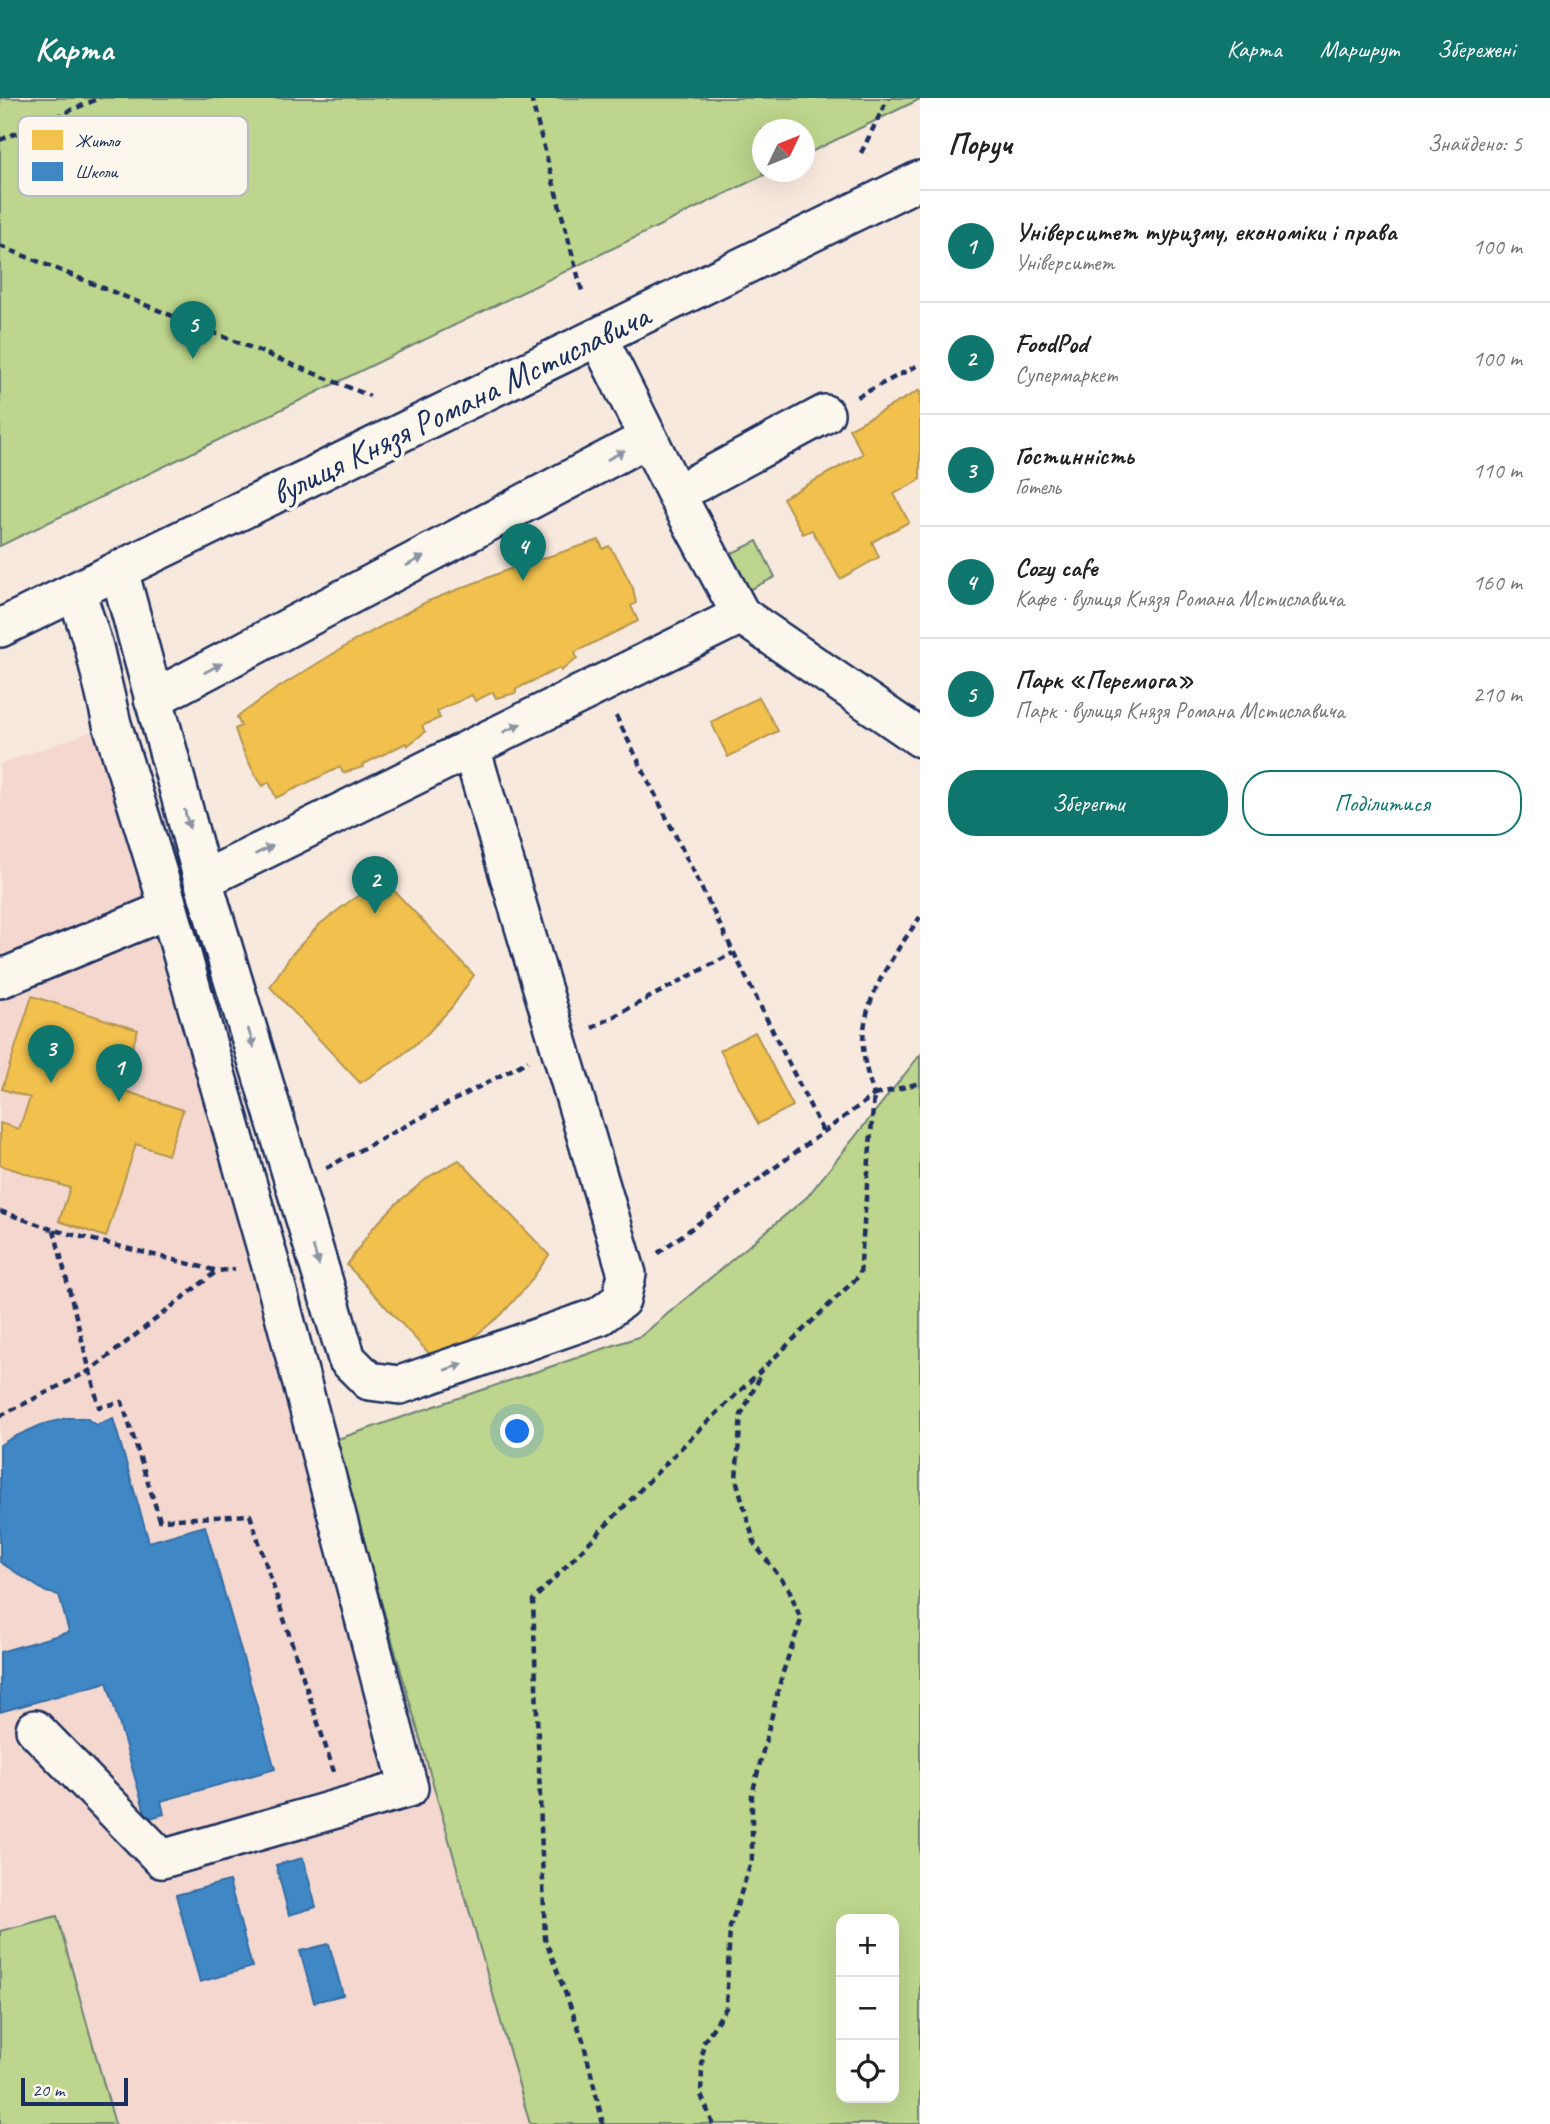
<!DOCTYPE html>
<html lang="uk">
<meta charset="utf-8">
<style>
body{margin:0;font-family:Caveat,sans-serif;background:#f6f6f6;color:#222}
.controls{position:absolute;right:21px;bottom:21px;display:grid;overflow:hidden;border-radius:14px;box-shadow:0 7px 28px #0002}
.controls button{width:63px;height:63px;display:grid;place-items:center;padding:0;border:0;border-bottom:2px solid #e0e0e0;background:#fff;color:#222;font:35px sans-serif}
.compass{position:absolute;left:752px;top:21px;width:63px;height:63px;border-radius:50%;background:#fff;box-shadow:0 7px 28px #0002;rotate:47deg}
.scale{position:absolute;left:21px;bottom:18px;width:107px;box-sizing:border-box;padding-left:7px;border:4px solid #1b2f5e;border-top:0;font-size:19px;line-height:24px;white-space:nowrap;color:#1b2f5e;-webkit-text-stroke:5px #fbf7ec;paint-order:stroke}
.you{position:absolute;left:518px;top:1334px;width:24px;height:24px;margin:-18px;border:5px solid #fff;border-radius:50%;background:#1a73e8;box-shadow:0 0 0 10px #1a73e833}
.badge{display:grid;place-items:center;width:46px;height:46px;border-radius:50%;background:#0f766e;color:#fff;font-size:23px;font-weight:700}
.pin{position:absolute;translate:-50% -58px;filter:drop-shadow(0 2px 4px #0008)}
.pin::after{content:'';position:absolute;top:37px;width:24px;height:21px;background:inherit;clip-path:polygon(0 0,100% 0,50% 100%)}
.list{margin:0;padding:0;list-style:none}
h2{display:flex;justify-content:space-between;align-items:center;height:91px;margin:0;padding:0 28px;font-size:30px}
h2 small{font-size:23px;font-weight:400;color:#767676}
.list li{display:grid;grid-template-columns:46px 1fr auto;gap:21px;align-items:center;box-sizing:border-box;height:112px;padding:0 28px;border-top:2px solid #e0e0e0}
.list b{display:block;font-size:26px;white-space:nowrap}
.list p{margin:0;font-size:23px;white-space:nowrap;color:#767676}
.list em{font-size:23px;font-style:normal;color:#767676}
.actions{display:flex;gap:14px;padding:21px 28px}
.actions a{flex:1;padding:16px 0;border:2px solid #0f766e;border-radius:28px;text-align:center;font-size:24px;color:#0f766e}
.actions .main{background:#0f766e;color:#fff}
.icon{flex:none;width:38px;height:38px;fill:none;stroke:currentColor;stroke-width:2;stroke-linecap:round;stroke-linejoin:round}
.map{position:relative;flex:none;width:920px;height:2026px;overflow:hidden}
header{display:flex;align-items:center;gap:42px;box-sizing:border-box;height:98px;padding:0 35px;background:#0f766e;color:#fff}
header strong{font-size:33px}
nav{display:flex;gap:38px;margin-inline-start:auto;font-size:24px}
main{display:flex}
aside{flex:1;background:#fff}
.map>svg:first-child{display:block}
.built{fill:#f4d8cf}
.green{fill:#bdd58c;stroke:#6c8275;stroke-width:2;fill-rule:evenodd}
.homes{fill:#f2c14e;stroke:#b29553;stroke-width:2}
.schools{fill:#3f88c5;stroke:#346da6;stroke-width:2}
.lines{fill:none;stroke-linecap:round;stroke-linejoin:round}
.minor-casing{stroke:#1b2f5e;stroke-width:42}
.path{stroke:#1b2f5e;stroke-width:4.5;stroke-dasharray:7 5;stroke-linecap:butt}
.minor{stroke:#fbf7ec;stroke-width:37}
.oneway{fill:#8b93a5}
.labels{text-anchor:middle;stroke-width:7;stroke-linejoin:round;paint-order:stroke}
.street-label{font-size:35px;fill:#1b2f5e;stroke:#fbf7ec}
.key{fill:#fbf7ec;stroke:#b8bbc1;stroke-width:2}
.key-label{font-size:19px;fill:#1b2f5e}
</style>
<header>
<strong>Карта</strong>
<nav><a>Карта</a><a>Маршрут</a><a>Збережені</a></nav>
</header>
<main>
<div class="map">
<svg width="920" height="2026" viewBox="0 0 920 2026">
<rect width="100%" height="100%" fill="#f8e9df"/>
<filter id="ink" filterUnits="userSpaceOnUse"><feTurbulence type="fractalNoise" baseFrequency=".0143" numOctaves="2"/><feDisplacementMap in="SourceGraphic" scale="14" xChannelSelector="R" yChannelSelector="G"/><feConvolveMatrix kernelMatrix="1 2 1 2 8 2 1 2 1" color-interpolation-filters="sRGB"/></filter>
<g filter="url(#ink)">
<path class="built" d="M112,626L131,628L530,2026H0V666Z"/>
<path class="green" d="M0,0H920V1L805,57L804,32H762V74H770L0,448Z
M757,443L775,479L743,495L724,459Z
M920,957V2026H530L335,1342L641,1238L807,1099ZM841,1821H894V2000H841Z
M57,1818L115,2026H0V1833Z"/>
<path class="homes" d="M920,292V382L894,396L909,424L872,444L879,459L840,481L812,432L803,436L783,400L863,356L849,331Z
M599,442L603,451L609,448L618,461L633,490L636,505L631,508L638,523L575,554L577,560L561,573L560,570L516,591V595L496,600L493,594L475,603L472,597L437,613L440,620L422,628L425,634L407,648L406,645L362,667L363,669L343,675L340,669L276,700L269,684L263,688L254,675L240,646L235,631L241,628L237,619L276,591L354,543L426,504L510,471Z
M759,599L778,633L728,659L711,624Z
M384,782L474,877L452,909L425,938L396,962L360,985L270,889L291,857L320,826L350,803Z
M32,898L138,932L119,991L183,1012L168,1057L136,1046L106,1139L59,1123L70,1090L0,1067V1025L19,1031L30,1000L2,991Z
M755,934L793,1008L758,1026L720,952Z
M459,1062L549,1157L527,1188L502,1216L469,1243L436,1263L347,1167L372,1131L397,1105L430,1078Z"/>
<path class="schools" d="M67,1320H86L96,1327L113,1320L149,1444L205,1428L275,1671L161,1703L164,1716L147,1721L107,1584L0,1614V1554L69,1534L59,1497L46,1494L0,1464V1347L12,1340L41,1327Z
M303,1760L316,1809L289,1817L276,1767Z
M229,1783L252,1869L200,1884L176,1797Z
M329,1846L343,1897L314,1904L300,1853Z"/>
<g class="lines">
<g class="minor-casing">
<path id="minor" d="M598,239L676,396L741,517L920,640
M676,396L825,316
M119,472L203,782L347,1261L369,1283L400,1287L600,1218L621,1202L627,1176L471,650
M0,530L920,82
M153,601L648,340
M203,782L741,517
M0,881L169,811
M35,1631L162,1761L409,1690L271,1168L169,811L112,626L94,549L76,493"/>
</g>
<path class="path" d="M531,0L582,193
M0,42L100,0
M861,55L888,0
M0,148L370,298
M857,299L920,266
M616,618L823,1034
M592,930L733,855
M326,1070L528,963
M0,1113L54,1132L218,1173L235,1171
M54,1132L99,1309L122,1304L160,1422L250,1417L334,1674
M658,1155L874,997C870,984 866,972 864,959C857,906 892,860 920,819
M0,1318L91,1272L217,1173
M603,2026L583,1942L545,1841L533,1502L687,1344L860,1177L874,997L920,985
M713,2026L701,1997L703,1945L726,1910L730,1829L752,1761V1697L782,1577L801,1522L789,1491L755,1447L736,1381L741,1317L761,1277"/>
<use href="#minor" class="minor"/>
</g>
<defs><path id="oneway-solid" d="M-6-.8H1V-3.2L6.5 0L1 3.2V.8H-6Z" transform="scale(1.75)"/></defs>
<g class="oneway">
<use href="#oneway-solid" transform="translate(616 357) rotate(-28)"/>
<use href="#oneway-solid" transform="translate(415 463) rotate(-28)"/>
<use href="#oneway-solid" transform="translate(213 570) rotate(-28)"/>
<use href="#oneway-solid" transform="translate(512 630) rotate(-26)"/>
<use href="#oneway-solid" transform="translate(187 721) rotate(75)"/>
<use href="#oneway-solid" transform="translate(264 752) rotate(-26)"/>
<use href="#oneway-solid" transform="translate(251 940) rotate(73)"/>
<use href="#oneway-solid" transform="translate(316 1158) rotate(73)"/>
<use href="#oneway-solid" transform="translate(454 1269) rotate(-19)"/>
</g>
</g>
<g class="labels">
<g class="street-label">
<text transform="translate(460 306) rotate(-26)" y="12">вулиця Князя Романа Мстиславича</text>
</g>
</g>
<rect x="18" y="18" width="230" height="80" rx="10" class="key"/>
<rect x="32" y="32" width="31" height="20" fill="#f2c14e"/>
<rect x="32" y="64" width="31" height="19" fill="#3f88c5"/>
<g class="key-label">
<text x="75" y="49">Житло</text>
<text x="75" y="80">Школи</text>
</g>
</svg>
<div class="controls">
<button>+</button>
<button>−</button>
<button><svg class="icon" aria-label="locate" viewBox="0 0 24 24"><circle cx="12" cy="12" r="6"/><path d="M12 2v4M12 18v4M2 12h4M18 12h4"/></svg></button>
</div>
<svg class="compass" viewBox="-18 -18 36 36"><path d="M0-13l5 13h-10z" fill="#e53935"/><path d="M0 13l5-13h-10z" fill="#767676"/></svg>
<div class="scale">20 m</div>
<div class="you"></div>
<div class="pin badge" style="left:119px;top:1004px">1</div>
<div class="pin badge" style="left:375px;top:816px">2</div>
<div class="pin badge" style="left:51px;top:985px">3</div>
<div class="pin badge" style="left:523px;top:483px">4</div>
<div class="pin badge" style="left:193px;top:261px">5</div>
</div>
<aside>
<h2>Поруч<small>Знайдено: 5</small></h2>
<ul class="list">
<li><span class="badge">1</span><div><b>Університет туризму, економіки і права</b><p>Університет</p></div><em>100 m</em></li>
<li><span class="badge">2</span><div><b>FoodPod</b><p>Супермаркет</p></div><em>100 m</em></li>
<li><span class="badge">3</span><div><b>Гостинність</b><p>Готель</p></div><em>110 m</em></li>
<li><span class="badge">4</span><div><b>Cozy cafe</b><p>Кафе · вулиця Князя Романа Мстиславича</p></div><em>160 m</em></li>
<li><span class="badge">5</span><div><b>Парк «Перемога»</b><p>Парк · вулиця Князя Романа Мстиславича</p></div><em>210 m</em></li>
</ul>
<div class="actions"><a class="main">Зберегти</a><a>Поділитися</a></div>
</aside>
</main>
